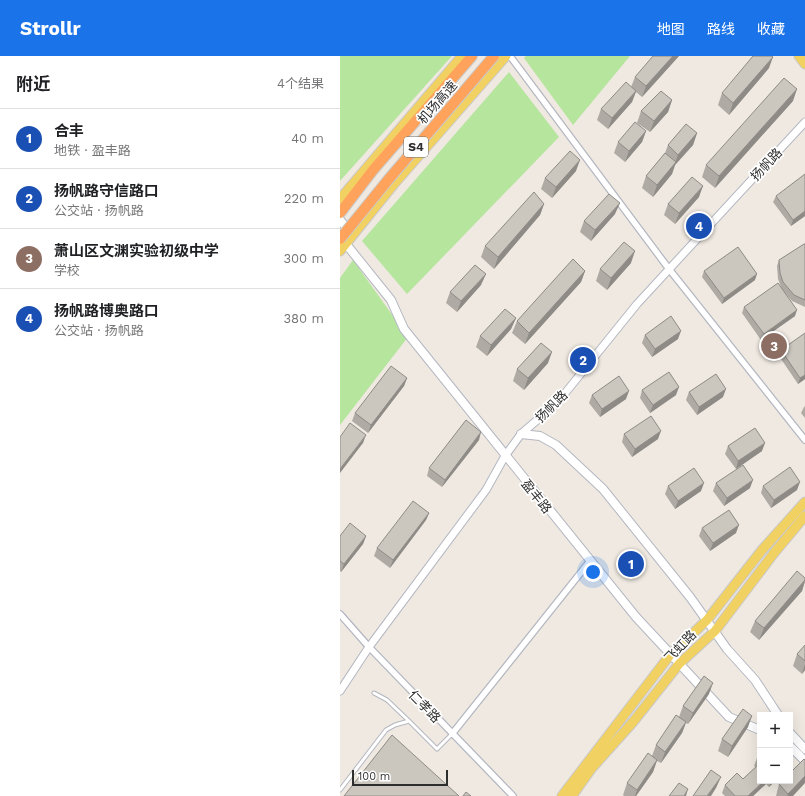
<!DOCTYPE html>
<html lang="zh">
<meta charset="utf-8">
<style>
body{margin:0;font-family:"Work Sans","Noto Sans SC",sans-serif;background:#f6f6f6;color:#202124}
.controls{position:absolute;right:12px;bottom:12px;display:grid;overflow:hidden;border-radius:0px;box-shadow:0 4px 16px #0002}
.controls button{width:36px;height:36px;display:grid;place-items:center;padding:0;border:0;border-bottom:1px solid #e0e0e0;background:#fff;color:#202124;font:20px sans-serif}
.scale{position:absolute;left:12px;bottom:10px;width:96px;box-sizing:border-box;padding-left:4px;border:2px solid #2e2e2e;border-top:0;font-size:11px;line-height:14px;white-space:nowrap;color:#2e2e2e;-webkit-text-stroke:3px #fff;paint-order:stroke}
.you{position:absolute;left:253px;top:516px;width:14px;height:14px;margin:-10px;border:3px solid #fff;border-radius:50%;background:#1a73e8;box-shadow:0 0 0 6px #1a73e833}
.badge{display:grid;place-items:center;width:26px;height:26px;border-radius:50%;background:#1a73e8;color:#fff;font-size:13px;font-weight:700}
.pin{position:absolute;translate:-50% -50%;border:2px solid #fff;box-shadow:0 1px 4px #0006}
.list{margin:0;padding:0;list-style:none}
h2{display:flex;justify-content:space-between;align-items:center;height:52px;margin:0;padding:0 16px;font-size:17px}
h2 small{font-size:13px;font-weight:400;color:#757577}
.list li{display:grid;grid-template-columns:26px 1fr auto;gap:12px;align-items:center;box-sizing:border-box;height:60px;padding:0 16px;border-top:1px solid #e0e0e0}
.list b{display:block;font-size:15px;white-space:nowrap}
.list p{margin:0;font-size:13px;white-space:nowrap;color:#757577}
.list em{font-size:13px;font-style:normal;color:#757577}
.map{position:relative;flex:none;width:465px;height:740px;overflow:hidden}
header{display:flex;align-items:center;gap:24px;box-sizing:border-box;height:56px;padding:0 20px;background:#1a73e8;color:#fff}
header strong{font-size:19px}
nav{display:flex;gap:22px;margin-inline-start:auto;font-size:14px}
main{display:flex}
aside{flex:1;background:#fff}
.map>svg:first-child{display:block}
.green{fill:#b6e59e}
.lines{fill:none;stroke-linecap:round;stroke-linejoin:round}
.service-casing{stroke:#b4b7c1;stroke-width:5}
.minor-casing{stroke:#b4b7c1;stroke-width:8}
.tertiary-casing{stroke:#b4b7c1;stroke-width:9}
.secondary-casing{stroke:#b4b7c1;stroke-width:10}
.primary-casing{stroke:#c9c9c9;stroke-width:11}
.motorway-casing{stroke:#c9c9c9;stroke-width:12}
.service{stroke:#fff;stroke-width:3}
.minor{stroke:#fff;stroke-width:5.5}
.tertiary{stroke:#fff;stroke-width:7}
.secondary{stroke:#fff;stroke-width:8}
.primary{stroke:#f2d163;stroke-width:9}
.motorway{stroke:#ffa35c;stroke-width:10}
.motorway-bridge-casing{stroke:#c9c9c9;stroke-width:12;stroke-linecap:butt}
.motorway-bridge{stroke:#ffa35c;stroke-width:10}
.wall{fill:#afaba4}
.shaded-wall{fill:#8e8b86}
.building{fill:#cbc7bf;stroke:#8e8b86}
.labels{text-anchor:middle;stroke-width:3.5;stroke-linejoin:round;paint-order:stroke}
.shield{fill:#fff;stroke:#6d6d6d;stroke-width:1}
.shield-label{font-size:12px;font-weight:bold;fill:#2e2e2e}
.street-label{font-size:13px;fill:#2e2e2e;stroke:#fff}
</style>
<header>
<strong>Strollr</strong>
<nav><a>地图</a><a>路线</a><a>收藏</a></nav>
</header>
<main>
<aside>
<h2>附近<small>4个结果</small></h2>
<ul class="list">
<li><span class="badge" style="background:#1a4fb4">1</span><div><b>合丰</b><p>地铁 · 盈丰路</p></div><em>40 m</em></li>
<li><span class="badge" style="background:#1a4fb4">2</span><div><b>扬帆路守信路口</b><p>公交站 · 扬帆路</p></div><em>220 m</em></li>
<li><span class="badge" style="background:#8d6e63">3</span><div><b>萧山区文渊实验初级中学</b><p>学校</p></div><em>300 m</em></li>
<li><span class="badge" style="background:#1a4fb4">4</span><div><b>扬帆路博奥路口</b><p>公交站 · 扬帆路</p></div><em>380 m</em></li>
</ul>
</aside>
<div class="map">
<svg width="465" height="740" viewBox="0 0 465 740">
<rect width="100%" height="100%" fill="#efe9e1"/>
<path class="green" d="M0,0H112L0,125Z
M186,0H290L233,69L184,2Z
M169,16L219,81L67,238L22,185Z
M13,204L68,281L0,369V222Z"/>
<g class="lines">
<g class="service-casing">
<path id="service" d="M34,637L47,644L69,665
M0,734L46,674L55,669L69,665L97,693L112,678"/>
</g>
<g class="minor-casing">
<path id="minor" d="M170,0L329,213L465,384
M0,558L29,591L173,740
M112,678L250,505"/>
</g>
<g class="tertiary-casing">
<path id="tertiary" d="M0,635L29,591L146,434L165,400L181,378L218,346L297,248L465,66"/>
</g>
<g class="secondary-casing">
<path id="secondary" d="M0,164L11,177
M2,183L51,244L64,273L296,561L389,661L420,674
M181,378L200,380L216,389L263,433L350,541L387,593L415,624L438,659
M450,677L465,693
M450,690L465,705"/>
</g>
<g class="primary-casing">
<path id="primary" d="M459,0L465,8
M0,143L122,0
M0,195L54,128L166,0
M222,740L330,599L367,564L422,494L465,446
M232,740L251,713L293,666L339,608L375,575L434,497L465,460"/>
</g>
<g class="motorway-casing">
<path id="motorway" d="M0,157L33,114L132,0"/>
</g>
<use href="#service" class="service"/>
<use href="#minor" class="minor"/>
<use href="#tertiary" class="tertiary"/>
<use href="#secondary" class="secondary"/>
<use href="#primary" class="primary"/>
<use href="#motorway" class="motorway"/>
<g class="motorway-bridge-casing">
<path id="motorway-bridge" d="M0,183L48,124L154,0"/>
</g>
<use href="#motorway-bridge" class="motorway-bridge"/>
</g>
<path class="wall" d="M339,0L302,41L296,36L292,46L268,73L257,64L261,53L291,31L295,21Z
M429,12L389,59L378,49L382,37Z
M332,44L328,56L310,76L297,67L301,55Z
M453,45L375,132L362,121L366,109Z
M306,75L302,86L285,106L274,97L278,86Z
M357,77L353,89L335,109L332,118L313,141L302,132L306,120L325,97L328,89Z
M236,115L212,142L201,133L205,122Z
M436,140L465,160L451,170L433,146Z
M359,141L335,168L324,159L328,148Z
M204,148L200,159L154,213L141,201L145,190Z
M275,158L251,185L240,176L244,165Z
M465,188V251L452,245L445,237L455,260L421,284L402,257L404,251L441,231L438,223L437,210L439,204Z
M291,207L267,234L256,225L260,213Z
M245,215L241,226L185,288L172,277L177,265Z
M364,215L415,224L382,248L362,221Z
M141,229L117,256L106,247L110,236Z
M176,262L171,273L147,300L136,291L140,280Z
M305,279L338,283L312,301L302,287Z
M441,294L465,323L458,328L439,300Z
M208,307L184,334L173,325L177,313Z
M67,322L64,330L28,377L12,365L15,357Z
M302,334L336,339L310,357L300,342Z
M349,336L383,341L357,359L346,344Z
M252,339L286,343L260,361L249,347Z
M465,350V362L461,357L464,351Z
M284,378L318,383L292,401L282,386Z
M139,384L102,431L87,420L89,412Z
M388,390L422,395L396,413L385,398Z
M376,427L410,432L384,450L373,435Z
M328,430L361,435L335,453L325,438Z
M423,430L457,434L431,452L421,437Z
M89,457L86,464L50,512L34,500L37,492Z
M362,472L396,477L370,495L359,480Z
M0,480H26L23,488L1,516L0,515Z
M465,522V526L462,535L419,584L410,576L415,565Z
M465,589V614L462,618L453,610L457,598Z
M369,638L348,668L346,667L342,677L321,707L317,705L313,716L296,740H284L283,739L287,727L312,700L316,689L339,661L343,650Z
M408,671L388,701L378,695L382,683Z
M420,699V725H435L429,731L426,728L413,740H385L382,737L385,729L403,723L416,711L414,710L417,702Z
M439,728L453,740H436Z"/>
<path class="shaded-wall" d="M333,0H339L302,41L306,30Z
M433,1L429,12L389,59L393,47Z
M457,33L453,45L375,132L379,120Z
M296,35L292,46L268,73L272,62Z
M332,44L328,56L310,76L314,65Z
M306,75L302,86L285,106L289,95Z
M357,77L353,89L335,109L332,118L313,141L317,129L335,107L338,99Z
M240,104L236,115L212,142L216,131Z
M363,130L359,141L335,168L339,157Z
M280,147L275,158L251,185L255,174Z
M204,148L200,159L154,213L158,201Z
M465,155V160L451,170L453,164Z
M295,195L291,207L267,234L271,222Z
M245,215L241,226L185,288L189,277Z
M146,218L141,229L117,256L121,245Z
M417,218L415,224L382,248L384,242Z
M457,254L455,260L421,284L424,278Z
M176,262L171,273L147,300L151,289Z
M341,275L338,283L312,301L315,293Z
M212,296L208,307L184,334L188,322Z
M465,319V323L458,328L460,322Z
M67,322L64,330L28,377L31,369Z
M339,331L336,339L310,357L313,349Z
M386,333L383,341L357,359L359,351Z
M289,335L286,343L260,361L262,353Z
M321,375L318,383L292,401L295,393Z
M141,376L139,384L102,431L105,424Z
M26,379L23,387L0,417V413Z
M425,387L422,395L396,413L398,405Z
M413,424L410,432L384,450L387,442Z
M460,426L457,434L431,452L434,444Z
M364,427L361,435L335,453L338,445Z
M89,457L86,464L50,512L53,504Z
M399,469L396,477L370,495L373,487Z
M26,480L23,488L1,516L4,508Z
M465,524L462,535L419,584L424,572Z
M465,608V614L462,618Z
M373,627L369,638L348,668L353,657Z
M412,660L408,671L388,701L392,690Z
M346,666L342,677L321,707L325,696Z
M317,704L313,716L296,740H295L297,734Z
M465,720V727L453,740H447L448,738Z
M381,721L376,732L371,740H367Z
M424,725H427L426,728L413,740H408Z
M431,725H435L429,731Z
M348,733L346,740H344Z"/>
<path class="building" d="M313,0H333L306,30L295,21Z
M413,0H432L433,1L393,47L382,37Z
M444,22L457,33L379,120L366,109Z
M286,26L296,35L272,62L261,53Z
M321,35L332,44L314,65L301,55Z
M295,66L306,75L289,95L278,86Z
M346,68L357,77L338,99L328,89Z
M230,95L240,104L216,131L205,122Z
M325,97L336,106L317,129L306,120Z
M465,118V155L453,164L436,140Z
M352,121L363,130L339,157L328,148Z
M194,136L204,148L158,201L145,190Z
M269,138L280,147L255,174L244,165Z
M284,186L295,195L271,222L260,213Z
M464,188H465V244L454,239L443,226L440,217L439,204Z
M398,191L417,218L384,242L364,215Z
M233,203L245,215L189,277L177,265Z
M135,209L146,218L121,245L110,236Z
M438,227L457,254L424,278L404,251Z
M165,253L176,262L151,289L140,280Z
M331,260L341,275L315,293L305,279Z
M465,277V319L460,322L441,294Z
M201,287L212,296L188,322L177,313Z
M51,310L67,322L31,369L15,357Z
M329,316L339,331L313,349L302,334Z
M376,318L386,333L359,351L349,336Z
M279,320L289,335L262,353L252,339Z
M311,360L321,375L295,393L284,378Z
M126,364L141,376L105,424L89,412Z
M10,367L26,379L0,413V381Z
M415,372L425,387L398,405L388,390Z
M403,409L413,424L387,442L376,427Z
M450,411L460,426L434,444L423,430Z
M354,412L364,427L338,445L328,430Z
M73,445L89,457L53,504L37,492Z
M389,454L399,469L373,487L362,472Z
M10,467L26,480L4,508L0,505V480Z
M457,515L465,522V524L424,572L415,565Z
M465,589V605L457,598Z
M364,620L373,627L353,657L343,650Z
M403,653L412,660L392,690L382,683Z
M336,659L346,666L325,696L316,689Z
M52,679L119,740H4Z
M308,697L317,704L297,734L287,727Z
M420,699V705L417,702Z
M464,703L465,704V720L448,738L439,728L442,725H450V717Z
M420,707V725H424L408,740H395L385,729L397,717L403,723Z
M371,714L381,721L367,740H353Z
M339,727L348,733L344,740H329Z
M126,736L131,740H123Z"/>
<g class="labels">
<rect class="shield" x="64" y="81" width="24" height="20" rx="3"/>
<g class="shield-label">
<text x="76" y="95">S4</text>
</g>
<g class="street-label">
<text transform="translate(97 46) rotate(-49)" y="5">机场高速</text>
<text transform="translate(426 108) rotate(-47)" y="5">扬帆路</text>
<text transform="translate(211 350) rotate(-45)" y="5">扬帆路</text>
<text transform="translate(197 440) rotate(51)" y="5">盈丰路</text>
<text transform="translate(340 590) rotate(-46)" y="5">飞虹路</text>
<text transform="translate(85 650) rotate(46)" y="5">仁孝路</text>
</g>
</g>
</svg>
<div class="controls">
<button>+</button>
<button>−</button>
</div>
<div class="scale">100 m</div>
<div class="you"></div>
<div class="pin badge" style="left:291px;top:508px;background:#1a4fb4">1</div>
<div class="pin badge" style="left:243px;top:304px;background:#1a4fb4">2</div>
<div class="pin badge" style="left:434px;top:290px;background:#8d6e63">3</div>
<div class="pin badge" style="left:359px;top:170px;background:#1a4fb4">4</div>
</div>
</main>
